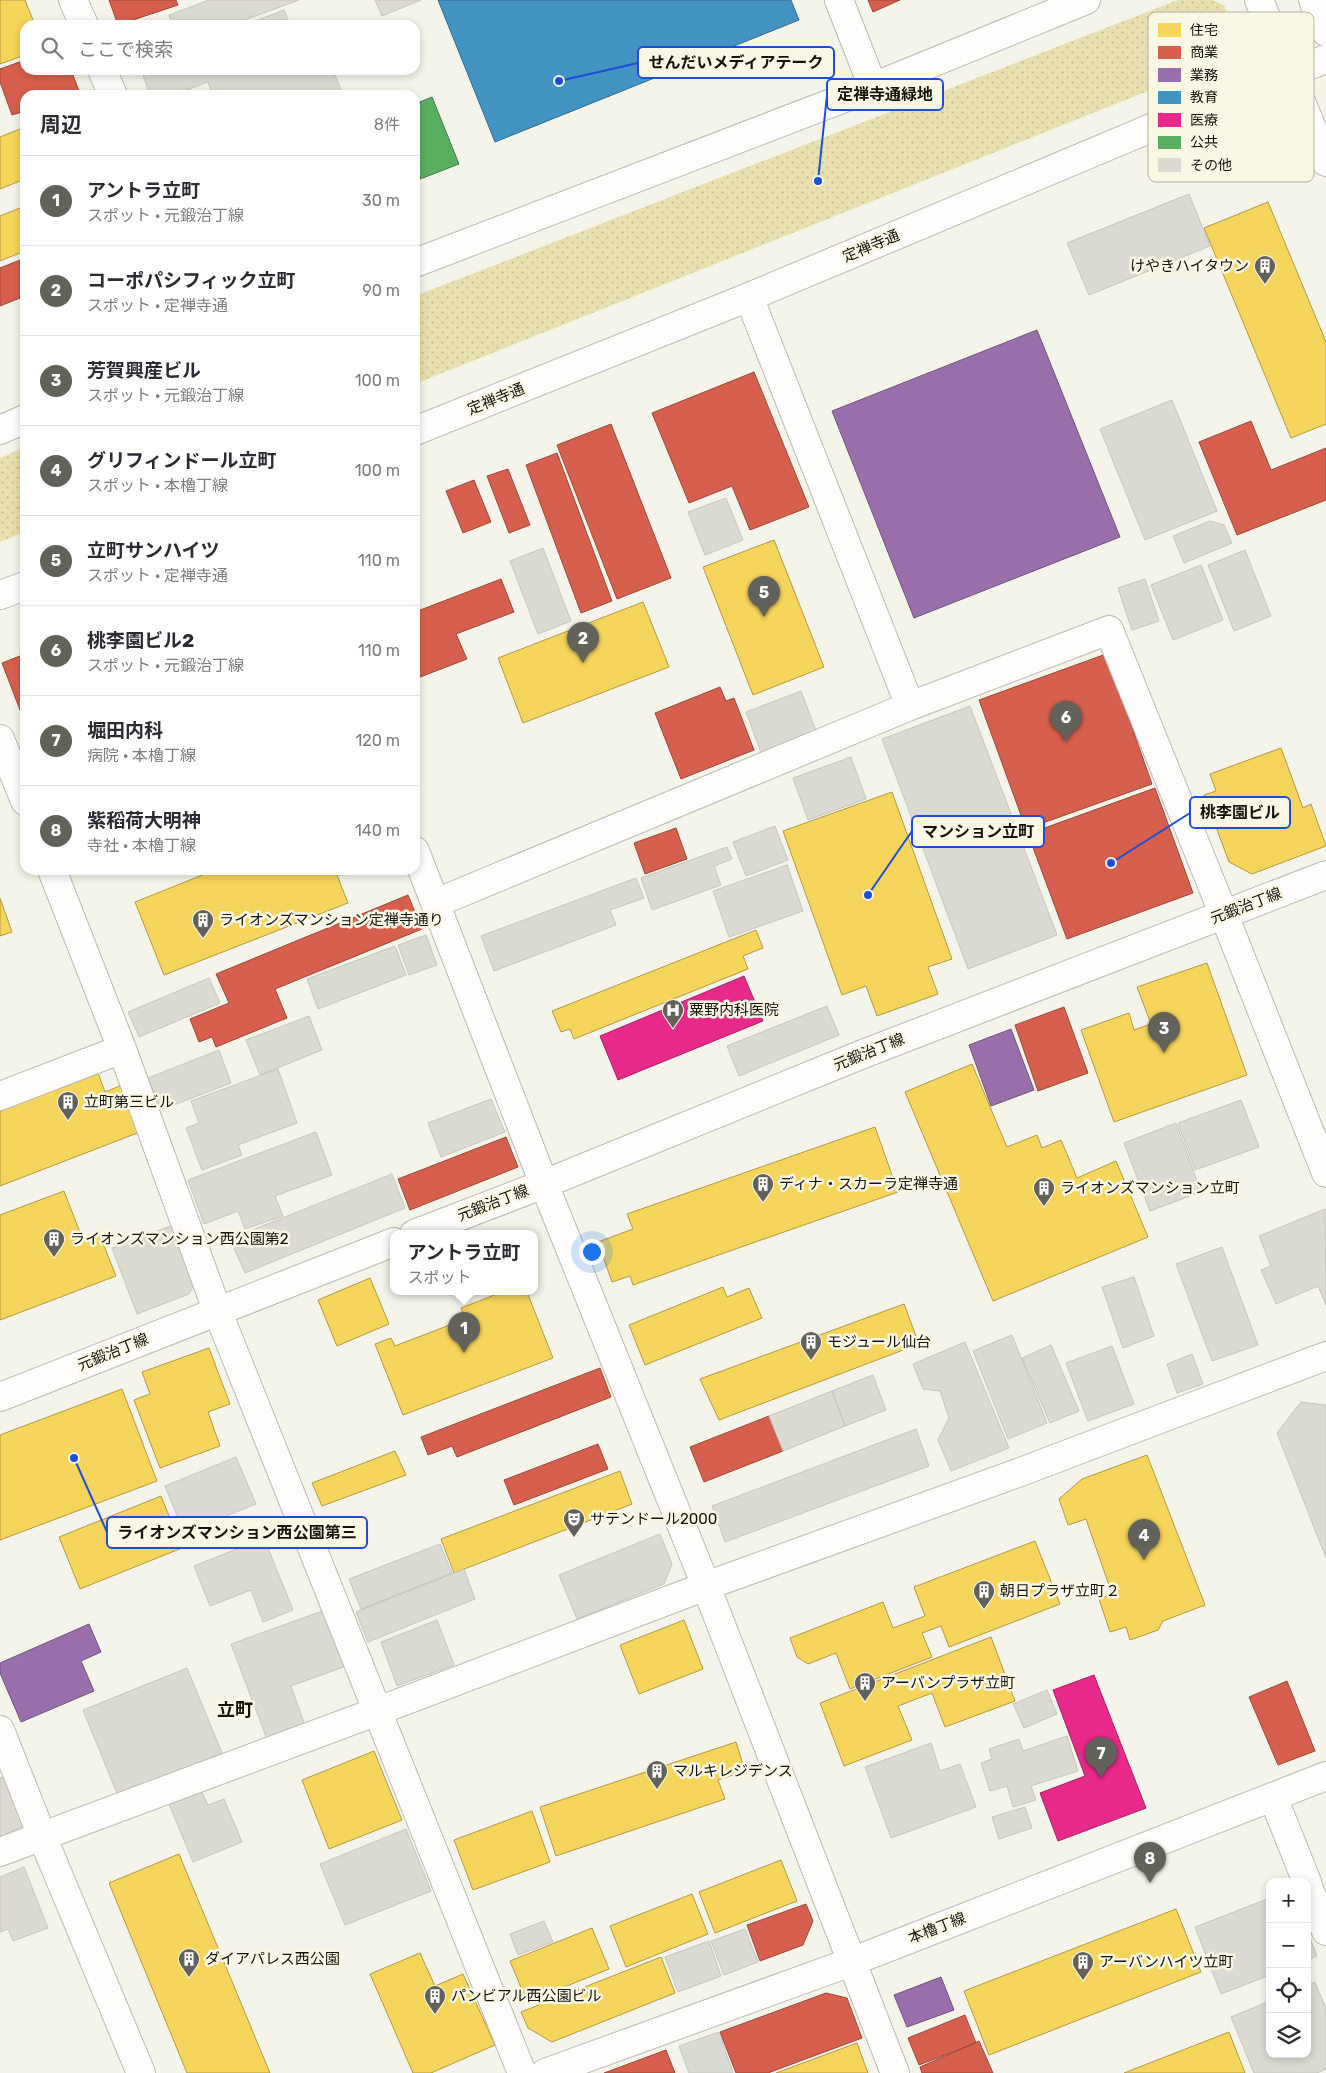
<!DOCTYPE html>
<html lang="ja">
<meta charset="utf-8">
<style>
body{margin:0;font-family:Rubik,"Noto Sans JP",sans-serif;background:#f2f2f3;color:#2b2b33}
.controls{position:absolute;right:15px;bottom:15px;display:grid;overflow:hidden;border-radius:10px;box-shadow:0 2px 8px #0003}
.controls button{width:45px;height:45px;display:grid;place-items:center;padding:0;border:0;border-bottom:1px solid #e1e1e2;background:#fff;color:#2b2b33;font:25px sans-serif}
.you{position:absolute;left:591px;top:1251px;width:18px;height:18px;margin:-12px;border:4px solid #fff;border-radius:50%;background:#1a73e8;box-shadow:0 0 0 8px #1a73e833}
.badge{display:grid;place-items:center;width:32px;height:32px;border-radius:50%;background:#62615a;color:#fff;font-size:16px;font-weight:700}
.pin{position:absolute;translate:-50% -41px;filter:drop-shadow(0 1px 2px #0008)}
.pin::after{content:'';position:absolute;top:26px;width:18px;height:15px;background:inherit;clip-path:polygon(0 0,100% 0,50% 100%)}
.popup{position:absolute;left:390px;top:1230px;width:148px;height:65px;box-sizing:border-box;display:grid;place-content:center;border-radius:10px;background:#fff;filter:drop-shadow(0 1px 4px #0005);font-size:16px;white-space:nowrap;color:#7c7c81}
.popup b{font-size:19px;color:#2b2b33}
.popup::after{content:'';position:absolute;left:50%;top:100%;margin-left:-10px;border:10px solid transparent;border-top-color:#fff}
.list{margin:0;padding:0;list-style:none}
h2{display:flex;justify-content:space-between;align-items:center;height:65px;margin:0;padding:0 20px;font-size:21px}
h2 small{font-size:16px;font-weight:400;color:#7c7c81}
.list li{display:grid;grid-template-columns:32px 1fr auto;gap:15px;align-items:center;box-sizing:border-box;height:90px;padding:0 20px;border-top:1px solid #e1e1e2}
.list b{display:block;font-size:19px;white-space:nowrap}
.list p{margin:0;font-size:16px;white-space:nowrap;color:#7c7c81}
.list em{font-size:16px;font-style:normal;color:#7c7c81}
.icon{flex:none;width:28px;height:28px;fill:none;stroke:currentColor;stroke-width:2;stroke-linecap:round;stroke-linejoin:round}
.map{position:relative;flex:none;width:1326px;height:2073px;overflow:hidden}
.search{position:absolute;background:#fff;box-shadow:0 2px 8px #0003;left:20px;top:20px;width:400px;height:55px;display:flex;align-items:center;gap:12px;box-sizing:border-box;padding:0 18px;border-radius:15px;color:#7c7c81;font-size:19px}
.panel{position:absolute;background:#fff;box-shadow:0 2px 8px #0003;left:20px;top:90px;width:400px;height:785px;border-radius:15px}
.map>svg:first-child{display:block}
.grass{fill:url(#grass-dots)}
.homes{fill:#f6d55c;stroke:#b29a44}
.shops{fill:#d6604d;stroke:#9c493a}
.offices{fill:#9970ab;stroke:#71547b}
.schools{fill:#4393c3;stroke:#356c8c}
.health{fill:#e7298a;stroke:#a72264}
.public{fill:#5aae61;stroke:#457f48}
.building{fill:#dcdbd3;stroke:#c7c6bf}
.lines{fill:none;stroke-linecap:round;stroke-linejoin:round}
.minor-casing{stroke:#bbbab3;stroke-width:30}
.tertiary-casing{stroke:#bbbab3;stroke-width:30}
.minor{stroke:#fefdfc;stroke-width:28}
.tertiary{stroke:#fefdfc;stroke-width:28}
.labels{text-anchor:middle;stroke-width:5;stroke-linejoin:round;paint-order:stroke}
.street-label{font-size:15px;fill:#13120c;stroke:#faf7e5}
.poi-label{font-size:15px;fill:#13120c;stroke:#faf7e5;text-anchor:start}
.quarter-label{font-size:18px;font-weight:bold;fill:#13120c;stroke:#faf7e5}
.key{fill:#faf7e5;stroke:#b5b2a4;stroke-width:1}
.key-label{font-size:14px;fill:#13120c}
.leader{fill:none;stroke:#1d4ed8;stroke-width:2}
.callout-dot{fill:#1d4ed8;stroke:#faf7e5;stroke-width:2}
.callout{fill:#faf7e5;stroke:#1d4ed8;stroke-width:2}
.callout-label{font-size:16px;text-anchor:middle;font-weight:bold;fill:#13120c}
</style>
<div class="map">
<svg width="1326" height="2073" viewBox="0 0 1326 2073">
<defs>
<pattern id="grass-dots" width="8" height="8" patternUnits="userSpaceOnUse" patternTransform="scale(1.25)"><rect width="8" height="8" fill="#e9e0af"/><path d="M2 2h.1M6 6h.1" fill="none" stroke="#c7bf95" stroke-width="1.8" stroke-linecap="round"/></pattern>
</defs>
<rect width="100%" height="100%" fill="#f5f4ea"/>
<path class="grass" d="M1178,0H1212L1224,5L1231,23L1230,51L1213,65L415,384V296Z
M25,447V532L0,542V458Z"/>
<path class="homes" d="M0,0H25L35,25H25V55L0,64Z
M25,127V179L0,189V137Z
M1268,202L1326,342V424L1291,438L1204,228Z
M25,206V251L0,261V216Z
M774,540L824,667L753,695L703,567Z
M643,602L669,667L523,723L498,658Z
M1281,748L1303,808L1311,804L1326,846L1252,874L1229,862L1204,795L1216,791L1210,774Z
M892,792L952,959L928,967L938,994L877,1016L866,986L842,995L783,831Z
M215,870H335L348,903L164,975L135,902Z
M0,898L12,932L0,936Z
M756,930L763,948L743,956L748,969L574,1039L570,1029L561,1032L552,1011Z
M1207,963L1247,1075L1114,1122L1081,1030L1129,1013L1134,1030L1151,1024L1137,987Z
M972,1064L1007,1147L1037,1135L1042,1148L1061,1140L1077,1178L1116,1161L1148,1237L993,1301L905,1092Z
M98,1073L105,1092L122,1085L140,1132L0,1186V1110Z
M875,1127L898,1192L633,1285L630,1276L612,1282L598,1242L633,1229L627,1214Z
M64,1191L83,1240L99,1233L116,1276L0,1320V1215Z
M370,1278L389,1324L337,1346L318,1300Z
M723,1287L727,1297L749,1288L762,1318L645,1365L629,1325Z
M502,1292H527L553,1358L403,1415L375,1344L391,1338L395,1346L465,1319L461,1308Z
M904,1304L919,1344L719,1420L700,1379Z
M209,1348L230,1404L208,1412L220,1446L160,1468L134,1400L150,1394L142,1372Z
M122,1389L157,1481L0,1540V1435Z
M395,1451L406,1475L322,1506L312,1483Z
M1147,1455L1205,1605L1163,1621L1158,1630L1130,1640L1126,1627L1110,1632L1099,1599L1112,1594L1086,1519L1068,1525L1059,1499L1082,1479Z
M620,1471L632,1504L454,1573L441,1539Z
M161,1496L182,1548L80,1589L59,1537Z
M1035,1541L1060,1604L949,1647L941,1626L922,1633L932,1657L850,1689L836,1653L808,1664L797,1657L790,1638L883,1602L893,1628L925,1616L914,1587Z
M684,1620L703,1669L639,1694L620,1645Z
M991,1637L1015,1701L945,1727L932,1693L898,1706L912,1740L844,1766L820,1703Z
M736,1742L745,1771L718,1780L725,1799L556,1856L540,1807Z
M374,1751L402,1820L329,1849L302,1780Z
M532,1811L550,1862L473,1890L454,1840Z
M179,1854L270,2073H187L109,1883Z
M781,1860L797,1901L715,1933L699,1892Z
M692,1894L708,1934L626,1967L610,1926Z
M1176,1909L1201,1972L989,2055L964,1991Z
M592,1928L609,1969L527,2002L510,1961Z
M420,1953L435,1986L463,1974L495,2045L431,2073H413L370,1974Z
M661,1957L675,1993L552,2042L528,2028L521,2012Z
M1229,2032L1245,2073H1124Z
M857,2043L868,2073H776Z"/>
<path class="shops" d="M109,0H176L178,5L118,25Z
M868,0H900L873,12Z
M25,60V70H71L79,91L67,95H25V111L12,115L0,82V69Z
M25,258V296L0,306V268Z
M754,372L809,507L750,530L732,486L689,503L652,413Z
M1251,421L1271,470L1326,448V500L1237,535L1199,442Z
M611,424L671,578L617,599L557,445Z
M557,453L612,601L581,613L526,465Z
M508,469L530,525L509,533L487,476Z
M474,480L491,522L463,533L446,491Z
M501,579L514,612L456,634L467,659L415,679V612Z
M25,654V723L2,663Z
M1106,654L1152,784L1026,829L979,700Z
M720,687L726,701L734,698L754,750L681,779L655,713Z
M1155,788L1193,893L1067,939L1028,834Z
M676,828L687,859L645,874L634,843Z
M408,895L422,929L275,989L287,1018L216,1047L212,1037L199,1042L190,1019L229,1003L216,974Z
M1064,1007L1088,1073L1038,1091L1015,1025Z
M506,1137L518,1167L410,1210L398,1179Z
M600,1368L611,1397L457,1457L452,1446L428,1455L421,1437Z
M769,1416L783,1451L704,1482L690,1447Z
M598,1444L608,1469L514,1505L504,1480Z
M1287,1681L1315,1751L1278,1765L1249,1697Z
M806,1904L813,1921L803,1945L760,1961L747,1925Z
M826,1993L847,1998L862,2038L768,2073H736L720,2032Z
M965,2015L976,2043L919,2065L908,2038Z
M979,2041L993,2073H922L920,2067Z
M666,2050L675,2073H604Z"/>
<path class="offices" d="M1037,330L1120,537L914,618L832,411Z
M1011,1029L1034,1090L991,1106L969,1045Z
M89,1624L101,1652L81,1661L94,1691L21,1722L0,1673V1663Z
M941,1977L954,2010L907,2027L894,1995Z"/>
<path class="schools" d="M438,0H791L799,20L495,142Z"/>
<path class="health" d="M744,976L763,1021L618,1080L600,1036Z
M1094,1675L1146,1808L1058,1841L1040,1793L1085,1776L1053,1690Z"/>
<path class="public" d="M432,97L459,164L415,181V104Z"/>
<path class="building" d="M209,0H299L231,25H173L169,15Z
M375,0H421L382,16Z
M284,10L290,25H245Z
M141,70H333L343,95H213L208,82L173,95H150Z
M1189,194L1210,246L1089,295L1067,243Z
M1172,400L1217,511L1145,540L1100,429Z
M726,498L743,540L705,555L688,512Z
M1210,521L1224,525L1232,543L1184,563L1173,536Z
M543,548L571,621L538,634L510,561Z
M1245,550L1271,616L1234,631L1208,565Z
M1201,565L1223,620L1173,640L1151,585Z
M1145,579L1159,621L1132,630L1118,588Z
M801,691L818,736L763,758L746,712Z
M970,706L1057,935L968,969L882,739Z
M851,757L866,799L808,820L793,778Z
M775,826L788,860L746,876L733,842Z
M727,847L732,859L714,866L721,885L652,910L641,878Z
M787,865L803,911L729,937L713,891Z
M636,878L644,898L610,910L616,925L494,971L481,936Z
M426,935L437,965L409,975L398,945Z
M395,946L406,975L318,1009L307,979Z
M209,978L220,1003L139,1037L128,1012Z
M827,1006L839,1035L739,1076L727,1046Z
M309,1016L322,1050L260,1075L246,1040Z
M219,1050L231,1083L161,1110L148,1078Z
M278,1069L297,1123L238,1145L242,1155L202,1170L186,1128L199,1123L191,1101Z
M491,1099L505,1132L441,1157L428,1123Z
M1241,1100L1259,1147L1195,1170L1178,1123Z
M1176,1123L1201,1192L1150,1211L1124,1143Z
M316,1132L332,1175L275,1196L283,1216L245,1229L238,1211L204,1224L188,1180Z
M392,1174L405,1208L245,1273L230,1239Z
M1325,1209L1326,1305L1318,1286L1276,1304L1261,1270L1271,1266L1259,1236Z
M176,1224L197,1280L189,1294L137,1314L112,1248Z
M1222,1247L1258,1345L1212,1361L1176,1264Z
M1134,1277L1154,1336L1123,1348L1102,1287Z
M1012,1335L1047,1423L1008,1439L973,1351Z
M965,1342L1009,1448L951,1471L938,1440L949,1418L940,1391L923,1389L913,1364Z
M1051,1345L1079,1411L1050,1423L1022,1358Z
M1112,1346L1134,1404L1088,1421L1066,1363Z
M1192,1354L1203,1384L1177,1393L1167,1364Z
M873,1375L886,1410L845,1426L832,1391Z
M832,1391L845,1426L783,1451L769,1416Z
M1301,1402L1326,1405V1558L1277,1433Z
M916,1429L929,1466L725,1542L712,1506Z
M236,1457L256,1504L184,1533L165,1486Z
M660,1534L672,1564L664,1584L577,1619L559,1575Z
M264,1538L293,1610L263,1622L251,1590L210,1606L194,1566Z
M440,1544L452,1573L361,1609L349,1579Z
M464,1569L475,1599L368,1642L356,1612Z
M325,1610L346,1666L291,1686L306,1728L268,1742L231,1644Z
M437,1620L454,1665L397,1686L381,1642Z
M187,1668L222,1753L118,1796L83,1710Z
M1047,1690L1057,1714L1024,1728L1013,1704Z
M1067,1736L1078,1771L1031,1786L1036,1800L1013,1807L1007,1786L990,1791L981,1763L992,1759L989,1749L1019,1739L1023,1751Z
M931,1743L940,1771L960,1764L976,1807L891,1838L865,1767Z
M3,1777L26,1825L0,1837V1778Z
M201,1790L208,1805L224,1799L242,1842L193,1862L169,1804Z
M1025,1807L1032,1828L999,1839L992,1817Z
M406,1829L431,1891L345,1925L320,1864Z
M24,1867L48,1928L13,1941L8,1929L0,1932V1877Z
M1270,1898V1975L1221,1994L1195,1927Z
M544,1921L553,1942L518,1955L510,1934Z
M745,1929L758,1962L724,1975L711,1941Z
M1307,1931L1317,1956L1307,1960Z
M709,1941L721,1976L678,1992L665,1957Z
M1315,1982L1326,2009V2069L1317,2073H1254L1231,2017L1270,2001V2054H1307V1986Z
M719,2032L733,2073H689L679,2046Z"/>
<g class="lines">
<g class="minor-casing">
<path id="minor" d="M73,0L84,25
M839,0L873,87
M102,70L113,95
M749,297L910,706
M0,739L25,801
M415,851L544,1184L706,1586L895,2073
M52,870L122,1049L217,1310L522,2073
M436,903L910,706L1109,630L1224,915L1326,1173
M0,1096L122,1049
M414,1234L544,1184L863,1054L1326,875
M0,1397L394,1242
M0,1730L42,1836L141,2073
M1273,1797L1307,1882
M0,1852L378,1711L706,1586L1023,1471L1326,1356
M1307,1884L1326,1931
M545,2073L851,1962L1326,1776"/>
</g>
<g class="tertiary-casing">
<path id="tertiary" d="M1259,0L1326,162
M1313,0L1326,32
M415,263L873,87L1086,0
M0,430L25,419
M415,431L749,297L1206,105L1326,59
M0,595L25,586"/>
</g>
<use href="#minor" class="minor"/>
<use href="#tertiary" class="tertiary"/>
</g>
<defs>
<g id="building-pin" transform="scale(1.125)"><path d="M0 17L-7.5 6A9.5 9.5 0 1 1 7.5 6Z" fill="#62615a" stroke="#faf7e5"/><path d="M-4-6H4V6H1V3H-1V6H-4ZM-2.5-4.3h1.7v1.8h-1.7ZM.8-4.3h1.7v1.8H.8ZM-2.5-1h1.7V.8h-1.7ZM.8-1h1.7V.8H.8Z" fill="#fff"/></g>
<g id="hospital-pin" transform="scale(1.125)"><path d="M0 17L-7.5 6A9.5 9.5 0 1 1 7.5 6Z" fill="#62615a" stroke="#faf7e5"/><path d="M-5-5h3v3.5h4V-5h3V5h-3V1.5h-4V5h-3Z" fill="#fff"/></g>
<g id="theatre-pin" transform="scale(1.125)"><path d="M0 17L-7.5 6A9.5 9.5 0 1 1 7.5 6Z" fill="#62615a" stroke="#faf7e5"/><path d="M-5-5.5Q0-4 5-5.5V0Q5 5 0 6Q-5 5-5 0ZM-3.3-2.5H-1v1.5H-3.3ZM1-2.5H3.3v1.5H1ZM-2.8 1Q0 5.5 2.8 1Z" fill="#fff"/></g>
</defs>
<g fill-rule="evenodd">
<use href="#building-pin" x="1265" y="266"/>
<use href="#building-pin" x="203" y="920"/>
<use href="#hospital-pin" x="673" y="1010"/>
<use href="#building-pin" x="68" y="1102"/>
<use href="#building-pin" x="763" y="1184"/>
<use href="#building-pin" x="1044" y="1188"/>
<use href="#building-pin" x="54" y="1239"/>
<use href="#building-pin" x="811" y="1342"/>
<use href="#theatre-pin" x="574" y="1519"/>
<use href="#building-pin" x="984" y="1591"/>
<use href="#building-pin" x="865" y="1683"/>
<use href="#building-pin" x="657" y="1771"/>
<use href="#building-pin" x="189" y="1959"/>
<use href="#building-pin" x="1083" y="1962"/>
<use href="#building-pin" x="435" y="1996"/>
</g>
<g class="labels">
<g class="street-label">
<text transform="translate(871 246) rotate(-23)" y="5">定禅寺通</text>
<text transform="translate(496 399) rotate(-22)" y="5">定禅寺通</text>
<text transform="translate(1246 906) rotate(-21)" y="5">元鍛治丁線</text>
<text transform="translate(869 1052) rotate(-22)" y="5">元鍛治丁線</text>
<text transform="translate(493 1203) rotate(-21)" y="5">元鍛治丁線</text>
<text transform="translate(113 1352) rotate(-22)" y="5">元鍛治丁線</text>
<text transform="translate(937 1928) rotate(-21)" y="5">本櫓丁線</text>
</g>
<g class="poi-label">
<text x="1249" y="271" text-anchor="end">けやきハイタウン</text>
<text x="219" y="925">ライオンズマンション定禅寺通り</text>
<text x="689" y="1015">粟野内科医院</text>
<text x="84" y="1107">立町第三ビル</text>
<text x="779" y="1189">ディナ・スカーラ定禅寺通</text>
<text x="1060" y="1193">ライオンズマンション立町</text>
<text x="70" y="1244">ライオンズマンション西公園第2</text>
<text x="827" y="1347">モジュール仙台</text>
<text x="590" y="1524">サテンドール2000</text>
<text x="1000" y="1596">朝日プラザ立町２</text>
<text x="881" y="1688">アーバンプラザ立町</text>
<text x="673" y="1776">マルキレジデンス</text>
<text x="205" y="1964">ダイアパレス西公園</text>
<text x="1099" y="1967">アーバンハイツ立町</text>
<text x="451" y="2001">パンビアル西公園ビル</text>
</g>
<g class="quarter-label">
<text x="235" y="1716">立町</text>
</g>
</g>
<rect x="1148" y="12" width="166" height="170" rx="8" class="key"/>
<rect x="1158" y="23" width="23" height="14" fill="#f6d55c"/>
<rect x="1158" y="46" width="23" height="13" fill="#d6604d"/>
<rect x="1158" y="68" width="23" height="14" fill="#9970ab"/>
<rect x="1158" y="91" width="23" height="13" fill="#4393c3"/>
<rect x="1158" y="113" width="23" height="14" fill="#e7298a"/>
<rect x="1158" y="136" width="23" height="13" fill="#5aae61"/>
<rect x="1158" y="158" width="23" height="14" fill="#dcdbd3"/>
<g class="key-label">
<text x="1190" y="35">住宅</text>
<text x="1190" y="57">商業</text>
<text x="1190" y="80">業務</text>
<text x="1190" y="102">教育</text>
<text x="1190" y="125">医療</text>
<text x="1190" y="147">公共</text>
<text x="1190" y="170">その他</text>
</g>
<path class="leader" d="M559 81L638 63M818 181L827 95M1111 863L1190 813M868 895L912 831M74 1458L107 1532"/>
<g class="callout-dot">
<circle cx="559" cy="81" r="5"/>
<circle cx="818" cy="181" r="5"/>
<circle cx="1111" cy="863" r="5"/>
<circle cx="868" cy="895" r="5"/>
<circle cx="74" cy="1458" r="5"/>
</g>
<g class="callout">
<rect x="638" y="47" width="196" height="31" rx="5"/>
<rect x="827" y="79" width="116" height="31" rx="5"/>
<rect x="1190" y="797" width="100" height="31" rx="5"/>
<rect x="912" y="816" width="132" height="31" rx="5"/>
<rect x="107" y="1517" width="260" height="31" rx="5"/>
</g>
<g class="callout-label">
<text x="736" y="68">せんだいメディアテーク</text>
<text x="885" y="100">定禅寺通緑地</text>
<text x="1240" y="818">桃李園ビル</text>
<text x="978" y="837">マンション立町</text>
<text x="237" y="1538">ライオンズマンション西公園第三</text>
</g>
</svg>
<div class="controls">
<button>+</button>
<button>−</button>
<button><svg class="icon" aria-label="locate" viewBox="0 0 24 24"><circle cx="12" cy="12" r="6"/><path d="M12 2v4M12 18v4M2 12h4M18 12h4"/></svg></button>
<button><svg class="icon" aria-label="layers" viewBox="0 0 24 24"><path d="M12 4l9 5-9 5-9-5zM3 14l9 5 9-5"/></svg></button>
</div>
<div class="you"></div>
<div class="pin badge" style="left:464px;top:1353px">1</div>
<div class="popup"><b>アントラ立町</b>スポット</div>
<div class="pin badge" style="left:583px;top:663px">2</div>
<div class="pin badge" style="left:1164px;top:1053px">3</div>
<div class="pin badge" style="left:1144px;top:1560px">4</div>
<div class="pin badge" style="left:764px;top:617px">5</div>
<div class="pin badge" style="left:1066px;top:742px">6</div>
<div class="pin badge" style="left:1101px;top:1778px">7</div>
<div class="pin badge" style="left:1150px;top:1883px">8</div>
<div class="search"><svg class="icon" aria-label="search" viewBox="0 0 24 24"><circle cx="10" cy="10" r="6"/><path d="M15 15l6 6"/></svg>ここで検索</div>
<section class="panel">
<h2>周辺<small>8件</small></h2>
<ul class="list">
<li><span class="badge">1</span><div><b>アントラ立町</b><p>スポット · 元鍛治丁線</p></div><em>30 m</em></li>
<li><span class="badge">2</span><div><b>コーポパシフィック立町</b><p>スポット · 定禅寺通</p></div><em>90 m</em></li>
<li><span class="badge">3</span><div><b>芳賀興産ビル</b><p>スポット · 元鍛治丁線</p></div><em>100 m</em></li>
<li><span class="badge">4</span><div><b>グリフィンドール立町</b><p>スポット · 本櫓丁線</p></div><em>100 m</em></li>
<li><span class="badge">5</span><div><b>立町サンハイツ</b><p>スポット · 定禅寺通</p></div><em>110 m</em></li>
<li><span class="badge">6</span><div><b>桃李園ビル2</b><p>スポット · 元鍛治丁線</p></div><em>110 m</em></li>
<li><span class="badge">7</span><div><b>堀田内科</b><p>病院 · 本櫓丁線</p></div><em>120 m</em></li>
<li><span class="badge">8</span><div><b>紫稻荷大明神</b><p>寺社 · 本櫓丁線</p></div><em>140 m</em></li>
</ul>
</section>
</div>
